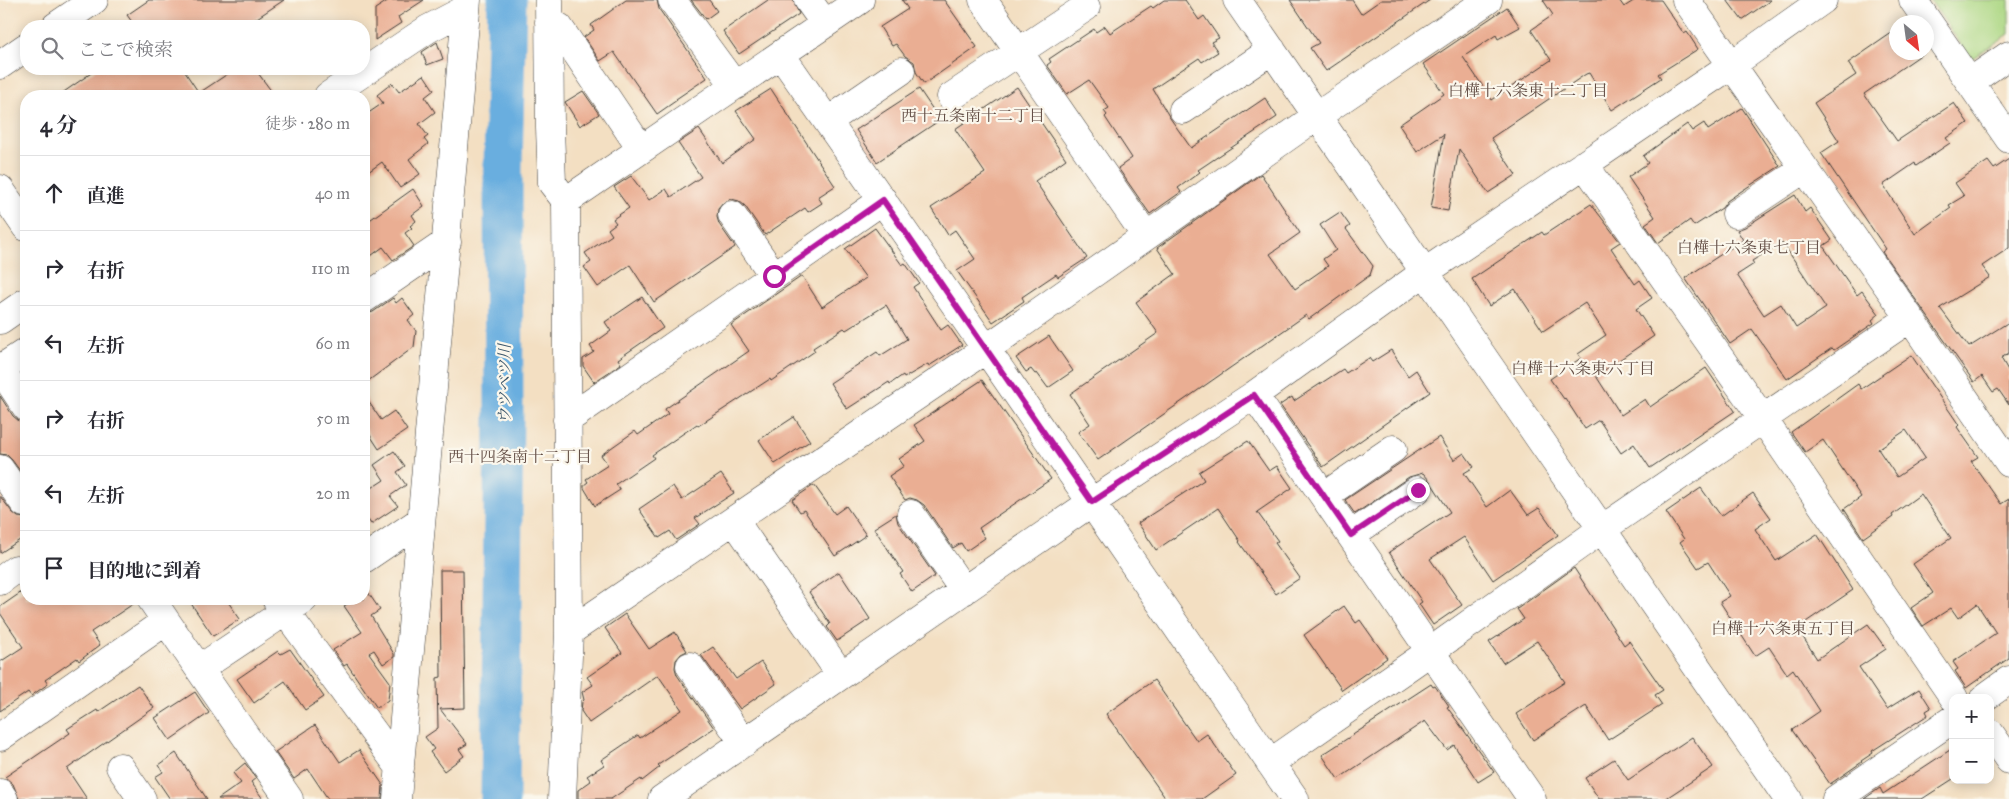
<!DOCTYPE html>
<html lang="ja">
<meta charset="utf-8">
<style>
body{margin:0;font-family:"IM FELL Great Primer","Noto Serif JP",serif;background:#f2f2f3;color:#2b2b33}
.controls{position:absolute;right:15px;bottom:15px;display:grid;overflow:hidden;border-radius:10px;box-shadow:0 2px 12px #0003}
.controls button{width:45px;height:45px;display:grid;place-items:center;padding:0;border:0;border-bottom:1px solid #e1e1e2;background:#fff;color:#2b2b33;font:25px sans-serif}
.compass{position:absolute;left:1889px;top:15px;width:45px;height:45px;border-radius:50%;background:#fff;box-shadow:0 2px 12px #0003;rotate:151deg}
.stop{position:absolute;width:15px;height:15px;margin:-11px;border:4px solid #b5179e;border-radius:50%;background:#fff}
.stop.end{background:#b5179e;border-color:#fff;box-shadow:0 1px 5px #0008}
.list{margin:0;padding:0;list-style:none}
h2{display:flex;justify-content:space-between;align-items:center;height:65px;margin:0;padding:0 20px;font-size:21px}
h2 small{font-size:16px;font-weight:400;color:#7c7c81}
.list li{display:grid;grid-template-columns:32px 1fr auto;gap:15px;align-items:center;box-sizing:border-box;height:75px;padding:0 20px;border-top:1px solid #e1e1e2}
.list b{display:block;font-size:19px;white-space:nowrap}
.list em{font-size:16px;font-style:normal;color:#7c7c81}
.icon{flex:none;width:28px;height:28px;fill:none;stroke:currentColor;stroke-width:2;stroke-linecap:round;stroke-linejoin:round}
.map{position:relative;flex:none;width:2009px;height:799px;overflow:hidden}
.search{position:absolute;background:#fff;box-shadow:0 2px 12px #0003;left:20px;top:20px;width:350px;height:55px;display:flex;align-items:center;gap:12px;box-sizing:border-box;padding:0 18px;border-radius:20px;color:#7c7c81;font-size:19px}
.panel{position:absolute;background:#fff;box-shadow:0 2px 12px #0003;left:20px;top:90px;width:350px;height:515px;border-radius:20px}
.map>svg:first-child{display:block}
.green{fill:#acd783;stroke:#647a50}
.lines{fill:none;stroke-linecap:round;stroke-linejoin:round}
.river{stroke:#69aedf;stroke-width:39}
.building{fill:#eaae93;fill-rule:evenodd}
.minor-casing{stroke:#3c3935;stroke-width:29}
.minor{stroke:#fff;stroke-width:28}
.route{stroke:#b5179e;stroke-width:6}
.labels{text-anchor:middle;stroke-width:4.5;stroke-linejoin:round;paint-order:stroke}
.neighbourhood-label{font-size:16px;fill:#644f46;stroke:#fbf7ec}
.water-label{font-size:16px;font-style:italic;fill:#3b566a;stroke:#fbf7ec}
</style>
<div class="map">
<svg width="2009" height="799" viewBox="0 0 2009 799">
<rect width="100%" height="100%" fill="#fbf7ec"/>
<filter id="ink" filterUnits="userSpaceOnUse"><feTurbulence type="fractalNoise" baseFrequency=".02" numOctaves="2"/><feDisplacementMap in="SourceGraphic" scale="10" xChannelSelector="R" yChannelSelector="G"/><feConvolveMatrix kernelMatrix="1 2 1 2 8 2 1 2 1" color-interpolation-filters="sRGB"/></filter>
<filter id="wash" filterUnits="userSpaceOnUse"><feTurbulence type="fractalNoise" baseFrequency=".0096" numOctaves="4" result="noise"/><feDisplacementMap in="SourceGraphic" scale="20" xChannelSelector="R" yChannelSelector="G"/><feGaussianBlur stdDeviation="1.12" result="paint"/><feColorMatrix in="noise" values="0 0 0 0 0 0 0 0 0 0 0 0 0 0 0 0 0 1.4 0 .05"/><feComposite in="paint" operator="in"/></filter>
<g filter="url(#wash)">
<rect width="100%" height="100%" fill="#f3dfc2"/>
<path class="green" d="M1930,0H2009V34L1971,59Z"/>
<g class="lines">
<path class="river" d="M500,799L504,413L503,167L507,0"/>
</g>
<g id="blocks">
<path class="building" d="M149,0H284L245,26H135L127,15Z
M389,0H424L398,17L401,23L375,40V9Z
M626,0H657L659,9L707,78L676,99L677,100L657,114L614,52L600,61L584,37L594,30L591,25Z
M691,0H709L717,11L706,19Z
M768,0H793L799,14L739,54L723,31Z
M902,0H944L977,47L924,84L916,72L914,62L905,56L896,44L892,46L880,27L908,9Z
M1164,0H1185L1199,20L1204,16L1219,38L1211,42L1218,52L1202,62L1199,58L1153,89L1170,118L1191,148L1265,98L1277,117L1198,170L1200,172L1178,188L1181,192L1150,214L1118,168L1132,158L1105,117L1107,115L1104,111L1109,108L1089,80L1067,94L1047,65L1051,62L1049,59L1094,29L1096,32L1105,26L1110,33L1151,6L1153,8Z
M1290,0H1352L1361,14L1381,0H1430L1326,71L1310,48L1319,43Z
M1543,0H1619L1624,7L1635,0H1661L1684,34L1687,32L1698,49L1658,74L1661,78L1612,110L1589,73L1586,74L1491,138L1516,175L1488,193L1459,149L1448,211L1431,208L1444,134L1417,152L1399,125L1444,94L1423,64L1507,7L1520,27L1498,39L1496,35L1463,57L1492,100L1551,60L1531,30L1553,15Z
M1727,0H1771L1742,20Z
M1896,30V52H1925L1864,94L1897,141L1954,103L1968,123L1946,138L1950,143L1916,166L1915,163L1883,185L1915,234L1951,208L1949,205L1964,196L1955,183L1988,161L1994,169L2009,159V248L1982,266L1990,277L1940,308L1969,347L2009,322V353L2001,358L2009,372V405L1998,389L1993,392L1982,376L1974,382L1882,252L1886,249L1821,153L1839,141L1814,103L1856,75L1848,63Z
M437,42L443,59L427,65L422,52Z
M97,69H183L199,93L235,69H255L275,96H58Z
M424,75L434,90L425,97L435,112L419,124L428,136L424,139L428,144L409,159L420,174L400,188L382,162L364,175V116L383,103L377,95L392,83L399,92Z
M1017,87L1066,159L1035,181L1087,258L1058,277L1056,274L1022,297L1024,301L993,322L957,271L975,259L955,230L948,235L931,208L985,173L955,129Z
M771,89L835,186L818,197L822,203L808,212L805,208L765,235L745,206L739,201L731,199L724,202L718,209L717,217L719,224L735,247L654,302L630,265L598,287L584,267L591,262L585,253L612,235L608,229L616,223L613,219L629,208L614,187L631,176L649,200L666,189L671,197L701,177L678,143L699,129L722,163L756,139L736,111Z
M919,89L940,120L877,162L856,130Z
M583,91L599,114L580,126L565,102Z
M1742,108L1780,166L1743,190L1727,201L1722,208L1694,226L1690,220L1658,243L1645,224L1655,217L1628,177L1648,163L1643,156L1687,124L1692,131L1704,123L1708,130Z
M1261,174L1300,233L1270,254L1295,289L1328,266L1323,259L1336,250L1320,225L1340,212L1350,226L1346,229L1373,266L1370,275L1309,319L1306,315L1098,460L1078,432L1090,424L1070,394L1158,333L1136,302L1175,274L1157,248Z
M413,189L424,206L412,215L416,221L410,226L412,228L405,233L414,246L393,260L383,247L364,261V224Z
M1795,195L1805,212L1810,208L1832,240L1823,246L1857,295L1862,291L1879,314L1872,320L1874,323L1850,339L1834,350L1832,348L1787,379L1752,329L1730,344L1685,278L1743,240L1737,230L1745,227ZM1782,242L1826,308L1796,328L1781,304L1764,315L1737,275L1754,264L1752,261Z
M1591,204L1620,242L1611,248L1635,284L1640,280L1652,298L1636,309L1654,336L1596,376L1621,415L1645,399L1650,407L1706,368L1735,411L1650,468L1634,444L1621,453L1599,420L1585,429L1565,398L1564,399L1550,379L1581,358L1578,354L1606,335L1585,303L1543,331L1515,289L1489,306L1472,279L1542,232L1544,235Z
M875,228L902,265L905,263L919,283L913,287L941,330L948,325L962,345L929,366L928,364L904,378L903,375L890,384L889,382L847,409L830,383L877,352L880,356L907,339L886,305L846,330L844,328L813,348L815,351L771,381L770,379L698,426L697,424L652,455L654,458L616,484L620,490L595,506L584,488V485L588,482L586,479L608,465L601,455L635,431L638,435L668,414L665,409L749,351L731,325L802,276L822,307L866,278L845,249Z
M642,297L663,328L618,359L621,364L594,382L583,366V359L594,352L590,346L611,331L605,322Z
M393,298L396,303L402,298L414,315L408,320L416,331L414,347L364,384V314L373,312Z
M1049,336L1073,371L1048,388L1037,373L1035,374L1031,369L1026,372L1016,358Z
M1391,350L1408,376L1416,370L1430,392L1323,467L1280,405L1292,397L1294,401L1343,369L1346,373L1369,358L1372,362Z
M1911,355L1959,425L1957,427L1978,457L1971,461L2001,504L2009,499V658L1966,688L1955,671L1958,669L1953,662L1996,633L1977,604L1958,618L1951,608L1923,626L1911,608L1933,593L1913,564L1951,538L1921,494L1892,515L1893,517L1863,538L1844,509L1861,497L1823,440L1805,452L1791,432L1858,384L1861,389ZM1906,430L1925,458L1897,477L1878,449Z
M982,380L1051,479L979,528L985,538L966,551L961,543L953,548L924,505L917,500L910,498L905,500L889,476L904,466L899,459L925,441L914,425Z
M364,395L381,420L394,411L407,430L379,449L364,426Z
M0,396L13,416L19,421L26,423V479L12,460L7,455L0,454Z
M794,417L810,441L775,464L759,440Z
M1439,437L1454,460L1464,453L1474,467L1464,473L1487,507L1510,490L1528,515L1539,508L1558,535L1493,580L1464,537L1430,559L1462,605L1433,625L1419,604L1422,602L1389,552L1450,512L1430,481L1423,473L1409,477L1355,514L1345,500Z
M1248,441L1269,471L1277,466L1292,488L1257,512L1278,541L1275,543L1300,578L1276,594L1239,542L1240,541L1218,508L1156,550L1138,523L1204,480L1199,472Z
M394,451L405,466L397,472L406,485L390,496L398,506L371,524L364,514V493L384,480L374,465Z
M721,474L734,493L695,518L700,524L676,540L670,531L659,538L639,509L673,486L682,500Z
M814,485L835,514L846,506L866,535L835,556L804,510L800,512L792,500Z
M1701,488L1721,516L1753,493L1771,518L1755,529L1776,561L1817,534L1853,590L1797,628L1817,659L1868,624L1886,649L1859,667L1887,709L1919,689L1931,708L1926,711L1928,715L1872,751L1873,753L1861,761L1862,762L1830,784L1792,730L1820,711L1793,669L1787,674L1769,647L1755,656L1720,602L1730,596L1708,562L1698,568L1680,542L1684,539L1666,512Z
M0,496L12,512L18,517L26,518V536L0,553Z
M896,514L898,523L935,576L912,592L900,574L903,572L874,528Z
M1574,568L1624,645L1629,641L1663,690L1655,695L1662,705L1608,740L1586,706L1533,740L1516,714L1565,682L1537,641L1503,663L1489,642L1524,619L1517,609Z
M440,570H463L465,708L440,709L467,744L459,749L464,756L444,771L430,752L434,749L425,737L438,728L437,678L441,677Z
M839,572L870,619L837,641L827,627L830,624L809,592Z
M26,589V599H136V602L91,632L100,645L79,661L77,658L45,680L48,684L31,696L28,692L0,711V662L23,647L0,613V607Z
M367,591L380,610L371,616L394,654V657L383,664L374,650L369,653L390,682L388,700L377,708L347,664L344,666L333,650L362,632L344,606L355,599H364V593Z
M188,599H226L240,619L213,636Z
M1344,606L1356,623L1360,620L1387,658L1342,690L1304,635Z
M625,614L649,649L675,632L687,651L681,654L676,660L675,668L677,675L714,728L658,765L660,767L642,781L641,779L611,799H578V790L591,781L587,776L604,765L601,760L638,735L640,738L682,710L658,675L589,723L581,711L582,702L584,700L582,692L593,685L587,677L622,653L605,628Z
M713,647L736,679L761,662L776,684L740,709L701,655Z
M290,649L324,697L305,710L285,681L254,703L237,679L278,651L281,654Z
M1154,680L1197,741L1207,734L1236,775L1202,799H1166L1106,714Z
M1431,684L1433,687L1435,686L1449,706L1447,707L1494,772L1478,782L1454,745L1447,750L1425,721L1338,779L1322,755Z
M138,685L154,708L67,769L87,799H19L13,784L5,777L70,733L67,729L97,710L98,712Z
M195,692L209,713L170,740L155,718Z
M315,725L340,762L359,750L383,785L382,799H328L308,769L294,779L275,752Z
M1692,737L1713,767L1665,799H1599L1585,778L1614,759L1628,780Z
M1953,748V779L1922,799H1864L1880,788L1883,794Z
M176,753L207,799H170L155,777L163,772L159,765Z
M245,763L256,778L251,782L263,799H218L241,783L233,773Z"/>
</g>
</g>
<g filter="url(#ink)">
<use href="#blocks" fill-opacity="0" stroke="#3c3935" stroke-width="1"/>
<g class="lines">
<g class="minor-casing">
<path id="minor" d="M549,0L550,128L552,183L566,201L569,632L562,799
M672,0L735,86
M808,0L825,24
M983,0L1146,236
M1237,0L1788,799
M1686,0L1910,318L2009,463
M1913,0L2009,139
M549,22L559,27L641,149
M56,26L94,0
M781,55L986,349L1295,799
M0,65L26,47
M1970,82L2009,55
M328,96L428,29L466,9
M951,97L1086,7
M1183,110L1272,50
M828,121L901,71
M1584,164L1763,419L1954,698
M0,189L26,227
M566,201L860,0
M1736,214L1804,169
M732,215L774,276
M364,299L447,242
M0,320L26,302
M0,368L26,407
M0,369L26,352
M1254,395L1532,799
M567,420L883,200
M0,469L24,503
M1324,496L1393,449
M911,514L964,591
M734,520L841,675
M1351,535L1417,490
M364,559L420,521
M0,581L16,569
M151,599L166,621
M276,599L400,768
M569,632L986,349L1317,116L1488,0
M690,666L744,743
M199,669L304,599
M1984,698L2009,680
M1990,733L2009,760
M0,737L166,621L289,799
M1270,763L1431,651L1602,529L1910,318
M120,767L142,799
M0,793L4,799
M397,799L467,0
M662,799L1092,502L1254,395L1425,272L1730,66L1823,0
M1836,799L1953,719"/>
</g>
<use href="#minor" class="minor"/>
</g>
</g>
<g class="lines" filter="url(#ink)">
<path class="route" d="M774,276L883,200L1092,502L1254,395L1351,535L1418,490"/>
</g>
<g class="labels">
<g class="neighbourhood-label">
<text x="1528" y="96">白樺十六条東十二丁目</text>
<text x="973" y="121">西十五条南十二丁目</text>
<text x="1749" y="253">白樺十六条東七丁目</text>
<text x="1583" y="374">白樺十六条東六丁目</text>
<text x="520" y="462">西十四条南十二丁目</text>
<text x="1783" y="634">白樺十六条東五丁目</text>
</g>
<g class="water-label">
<text transform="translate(504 384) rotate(-90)" y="6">ウツベツ川</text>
</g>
</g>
</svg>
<div class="controls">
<button>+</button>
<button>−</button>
</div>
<svg class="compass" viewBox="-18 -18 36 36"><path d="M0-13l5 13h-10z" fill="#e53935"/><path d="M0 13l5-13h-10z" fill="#7c7c81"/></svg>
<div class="stop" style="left:774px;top:276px"></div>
<div class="stop end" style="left:1418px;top:490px"></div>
<div class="search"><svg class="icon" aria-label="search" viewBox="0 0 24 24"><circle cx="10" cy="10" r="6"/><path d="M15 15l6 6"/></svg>ここで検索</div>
<section class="panel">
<h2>4 分<small>徒歩 · 280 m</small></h2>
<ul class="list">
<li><svg class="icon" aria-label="ahead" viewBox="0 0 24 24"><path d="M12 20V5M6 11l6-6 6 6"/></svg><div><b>直進</b></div><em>40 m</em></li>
<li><svg class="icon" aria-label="right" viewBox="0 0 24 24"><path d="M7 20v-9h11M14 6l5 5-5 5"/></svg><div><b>右折</b></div><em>110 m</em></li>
<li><svg class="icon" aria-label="left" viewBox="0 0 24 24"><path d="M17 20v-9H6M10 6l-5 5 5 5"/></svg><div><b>左折</b></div><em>60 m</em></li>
<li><svg class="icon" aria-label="right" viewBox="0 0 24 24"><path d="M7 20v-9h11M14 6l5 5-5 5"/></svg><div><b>右折</b></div><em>50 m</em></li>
<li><svg class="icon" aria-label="left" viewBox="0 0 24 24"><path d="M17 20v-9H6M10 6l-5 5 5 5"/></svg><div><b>左折</b></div><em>20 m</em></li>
<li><svg class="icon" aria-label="arrive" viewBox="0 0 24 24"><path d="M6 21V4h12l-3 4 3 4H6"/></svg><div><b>目的地に到着</b></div></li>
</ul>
</section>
</div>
